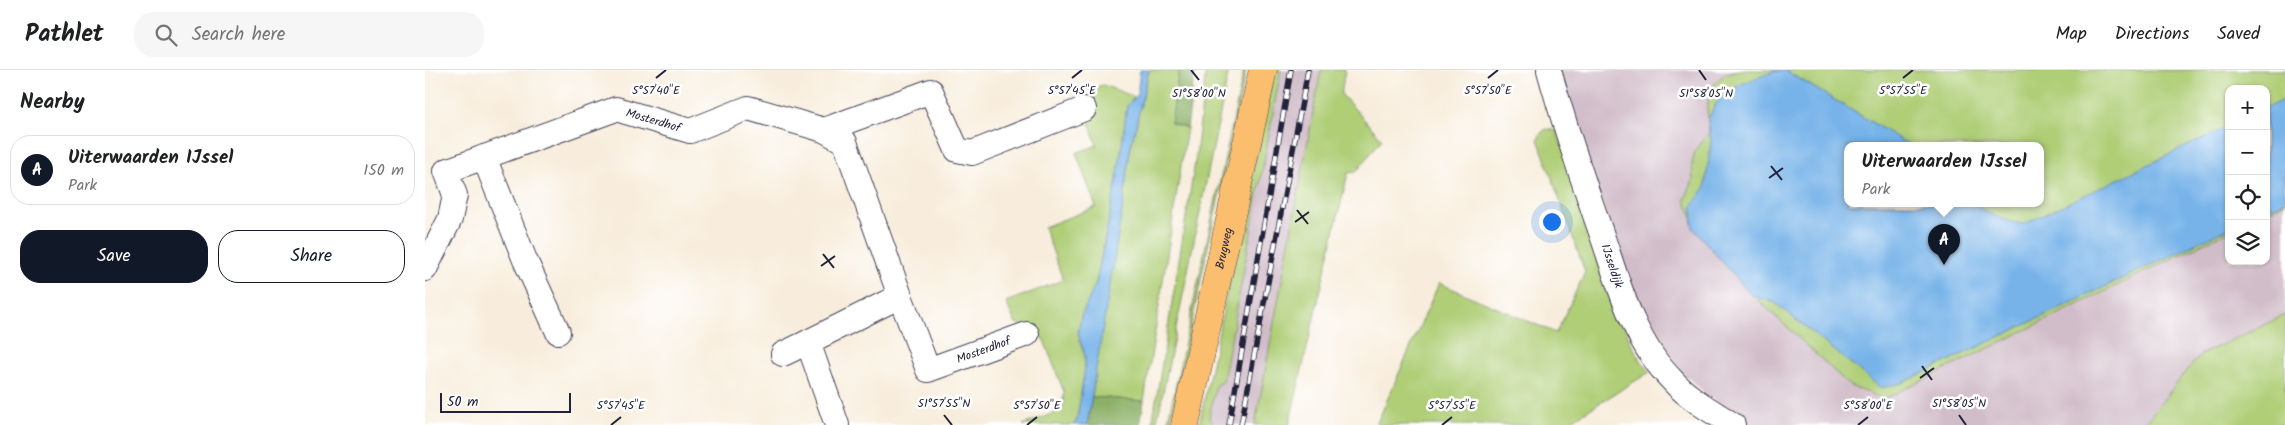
<!DOCTYPE html>
<meta charset="utf-8">
<style>
body{margin:0;font-family:Kalam,sans-serif;background:#f6f6f6;color:#202124}
.controls{position:absolute;right:15px;top:15px;display:grid;overflow:hidden;border-radius:10px;box-shadow:0 1px 4px #0004}
.controls button{width:45px;height:45px;display:grid;place-items:center;padding:0;border:0;border-bottom:1px solid #e0e0e0;background:#fff;color:#202124;font:25px sans-serif}
.scale{position:absolute;left:15px;bottom:12px;width:131px;box-sizing:border-box;padding-left:5px;border:2px solid #22223b;border-top:0;font-size:14px;line-height:18px;white-space:nowrap;color:#22223b;-webkit-text-stroke:4px #fff;paint-order:stroke}
.you{position:absolute;left:1126px;top:151px;width:18px;height:18px;margin:-12px;border:4px solid #fff;border-radius:50%;background:#1a73e8;box-shadow:0 0 0 8px #1a73e833}
.badge{display:grid;place-items:center;width:32px;height:32px;border-radius:50%;background:#111827;color:#fff;font-size:16px;font-weight:700}
.pin{position:absolute;translate:-50% -41px;filter:drop-shadow(0 1px 2px #0008)}
.pin::after{content:'';position:absolute;top:26px;width:18px;height:15px;background:inherit;clip-path:polygon(0 0,100% 0,50% 100%)}
.popup{position:absolute;left:1419px;top:72px;width:200px;height:65px;box-sizing:border-box;display:grid;place-content:center;border-radius:10px;background:#fff;filter:drop-shadow(0 1px 4px #0005);font-size:16px;white-space:nowrap;color:#757577}
.popup b{font-size:19px;color:#202124}
.popup::after{content:'';position:absolute;left:50%;top:100%;margin-left:-10px;border:10px solid transparent;border-top-color:#fff}
.list{margin:0;padding:0;list-style:none}
h2{display:flex;justify-content:space-between;align-items:center;height:65px;margin:0;padding:0 20px;font-size:21px}
h2 small{font-size:16px;font-weight:400;color:#757577}
.list li{display:grid;grid-template-columns:32px 1fr auto;gap:15px;align-items:center;box-sizing:border-box;height:70px;margin:0 10px 10px;padding:0 10px;border:1px solid #e0e0e0;border-radius:20px}
.list b{display:block;font-size:19px;white-space:nowrap}
.list p{margin:0;font-size:16px;white-space:nowrap;color:#757577}
.list em{font-size:16px;font-style:normal;color:#757577}
.actions{display:flex;gap:10px;padding:15px 20px}
.actions a{flex:1;padding:11px 0;border:1px solid #111827;border-radius:20px;text-align:center;font-size:18px;color:#111827}
.actions .main{background:#111827;color:#fff}
.icon{flex:none;width:28px;height:28px;fill:none;stroke:currentColor;stroke-width:2;stroke-linecap:round;stroke-linejoin:round}
.map{position:relative;flex:none;width:1860px;height:355px;overflow:hidden}
header{display:flex;align-items:center;gap:30px;box-sizing:border-box;height:70px;padding:0 25px;background:#fff;border-bottom:1px solid #e0e0e0}
header strong{font-size:24px}
nav{display:flex;gap:28px;margin-inline-start:auto;font-size:18px}
.search{width:350px;height:45px;background:#f6f6f6;display:flex;align-items:center;gap:12px;box-sizing:border-box;padding:0 18px;border-radius:20px;color:#757577;font-size:19px}
main{display:flex}
aside{flex:1;background:#fff}
.map>svg:first-child{display:block}
.industrial{fill:#d1bdc9}
.green{fill:#afce76;stroke:#687858;fill-rule:evenodd}
.forest{fill:#8bb167;stroke:#566a51}
.water{fill:#77b3e9;stroke:#4c6a92}
.lines{fill:none;stroke-linecap:round;stroke-linejoin:round}
.minor-casing{stroke:#424053;stroke-width:26}
.major-casing{stroke:#424053;stroke-width:29}
.minor{stroke:#fff;stroke-width:24}
.major{stroke:#fabe6e;stroke-width:28}
.rail-casing{stroke:#22223b;stroke-width:5.5}
.rail{stroke:#fff;stroke-width:4;stroke-dasharray:11;stroke-linecap:butt}
.ticks{fill:none;stroke:#22223b;stroke-width:2}
.labels{text-anchor:middle;stroke-width:5;stroke-linejoin:round;paint-order:stroke}
.street-label{font-size:12px;fill:#22223b;stroke:#fff}
.ticks-label{font-size:12px;text-anchor:middle;fill:#22223b;stroke:#fff;stroke-width:5;stroke-linejoin:round;paint-order:stroke}
</style>
<header>
<strong>Pathlet</strong>
<div class="search"><svg class="icon" aria-label="search" viewBox="0 0 24 24"><circle cx="10" cy="10" r="6"/><path d="M15 15l6 6"/></svg>Search here</div>
<nav><a>Map</a><a>Directions</a><a>Saved</a></nav>
</header>
<main>
<aside>
<h2>Nearby<small></small></h2>
<ul class="list">
<li><span class="badge">A</span><div><b>Uiterwaarden IJssel</b><p>Park</p></div><em>150 m</em></li>
</ul>
<div class="actions"><a class="main">Save</a><a>Share</a></div>
</aside>
<div class="map">
<svg width="1860" height="355" viewBox="0 0 1860 355">
<rect width="100%" height="100%" fill="#fff"/>
<filter id="ink" filterUnits="userSpaceOnUse"><feTurbulence type="fractalNoise" baseFrequency=".02" numOctaves="2"/><feDisplacementMap in="SourceGraphic" scale="10" xChannelSelector="R" yChannelSelector="G"/><feConvolveMatrix kernelMatrix="1 2 1 2 8 2 1 2 1" color-interpolation-filters="sRGB"/></filter>
<filter id="wash" filterUnits="userSpaceOnUse"><feTurbulence type="fractalNoise" baseFrequency=".0096" numOctaves="4" result="noise"/><feDisplacementMap in="SourceGraphic" scale="20" xChannelSelector="R" yChannelSelector="G"/><feGaussianBlur stdDeviation="1.12" result="paint"/><feColorMatrix in="noise" values="0 0 0 0 0 0 0 0 0 0 0 0 0 0 0 0 0 1.4 0 .05"/><feComposite in="paint" operator="in"/></filter>
<g filter="url(#wash)">
<rect width="100%" height="100%" fill="#f8eddc"/>
<path class="industrial" d="M853,0H901L838,355H776Z
M1130,0H1360L1286,72L1267,136L1804,158V191H1841V140L1860,131V284L1736,337L1718,355H1324L1281,324L1258,303L1236,279L1218,250Z"/>
<path class="green" d="M724,0H754L746,53L762,58L719,331L667,327L677,256L699,128L705,81Z
M781,0H804L736,332L731,355H727L771,86Z
M819,0H821L745,355H742Z
M849,0H856L798,312L791,315L784,347L789,355H774Z
M896,0H920L916,24L957,69L931,102L923,103L864,355H830Z
M1312,0H1860V133L1841,143V19H1804V161L1459,329L1425,316L1331,228L1272,159L1260,130L1268,110L1267,94L1270,82L1284,62L1282,37L1285,24L1290,13L1300,4ZM1423,76H1615V134H1423Z
M678,15L710,27L702,36L693,104L671,213L656,247L654,271L660,286V298L652,349L649,355H598L637,340L639,322L618,268L611,270L606,259L590,253L581,232L638,210L619,157L671,137L651,83L672,75L660,41L671,37L667,24L671,17Z
M1121,59L1132,61L1205,271L1216,291L1225,302L1139,355H951L1014,213L1131,263L1160,202L1113,69L1116,63Z
M1860,245V355H1718L1775,285Z"/>
<path class="forest" d="M754,0H770L762,58L746,53Z
M667,327L719,331L715,355H662Z"/>
<path class="water" d="M715,0H724L723,3L705,81L699,128L662,355H649L652,349L660,298V286L653,263L656,247L671,213L693,104L702,36L712,25Z
M1360,0L1486,76H1423V134H1550C1564,145 1581,152 1599,154L1804,56V158L1477,313L1456,318L1350,233L1326,225L1268,158L1267,136L1280,118L1286,72L1283,49L1290,35L1296,27L1314,15L1347,2Z
M1860,29V131L1841,140V38Z"/>
</g>
<g filter="url(#ink)">
<g class="lines">
<g class="minor-casing">
<g id="minor">
<path id="s1" d="M1124,0C1140,58 1159,114 1179,171C1195,219 1210,273 1247,310C1264,329 1287,341 1308,355"/>
<path d="M59,87L100,190L133,262"/>
<path id="s2" d="M0,199L25,149L30,125L21,101L191,39L265,61L323,38L399,60"/>
<path id="s3" d="M475,226L503,300L602,264"/>
<path d="M358,284L383,272"/>
<path d="M412,355L383,272L475,226L420,72L399,60L506,21L532,80L547,83L659,39"/>
</g>
</g>
<g class="major-casing">
<g id="major">
<path id="s4" d="M760,355L838,0"/>
</g>
</g>
<use href="#minor" class="minor"/>
<use href="#major" class="major"/>
<g class="rail-casing">
<path id="rail" d="M804,355L866,0
M816,355L883,0"/>
</g>
<use href="#rail" class="rail"/>
</g>
</g>
<path class="ticks" d="M766,0L774,10M1274,0L1281,10M231,8L241,0M647,8L657,0M1063,8L1073,0M1478,8L1488,0M1346,96L1357,110M1344,108L1358,98M872,140L883,154M870,152L884,142M398,184L409,198M396,196L410,186M1497,296L1507,310M1495,308L1509,298M519,345L527,355M1534,345L1541,355M186,355L196,347M602,355L612,347M1017,355L1027,347M1433,355L1443,347"/>
<g class="labels">
<g class="street-label">
<text dy="4" stroke="none"><textPath href="#s2" startOffset="326">Mosterdhof</textPath></text>
<text dy="4" stroke="none"><textPath href="#s4" startOffset="181">Brugweg</textPath></text>
<text dy="4" stroke="none"><textPath href="#s1" startOffset="206">IJsseldijk</textPath></text>
<text dy="4" stroke="none"><textPath href="#s3" startOffset="138">Mosterdhof</textPath></text>
</g>
</g>
<g class="ticks-label">
<text x="231" y="24">5°57'40"E</text>
<text x="647" y="24">5°57'45"E</text>
<text x="1063" y="24">5°57'50"E</text>
<text x="1478" y="24">5°57'55"E</text>
<text x="774" y="27">51°58'00"N</text>
<text x="1281" y="27">51°58'05"N</text>
<text x="519" y="337">51°57'55"N</text>
<text x="1534" y="337">51°58'05"N</text>
<text x="196" y="339">5°57'45"E</text>
<text x="612" y="339">5°57'50"E</text>
<text x="1027" y="339">5°57'55"E</text>
<text x="1443" y="339">5°58'00"E</text>
</g>
</svg>
<div class="controls">
<button>+</button>
<button>−</button>
<button><svg class="icon" aria-label="locate" viewBox="0 0 24 24"><circle cx="12" cy="12" r="6"/><path d="M12 2v4M12 18v4M2 12h4M18 12h4"/></svg></button>
<button><svg class="icon" aria-label="layers" viewBox="0 0 24 24"><path d="M12 4l9 5-9 5-9-5zM3 14l9 5 9-5"/></svg></button>
</div>
<div class="scale">50 m</div>
<div class="you"></div>
<div class="pin badge" style="left:1519px;top:195px">A</div>
<div class="popup"><b>Uiterwaarden IJssel</b>Park</div>
</div>
</main>
